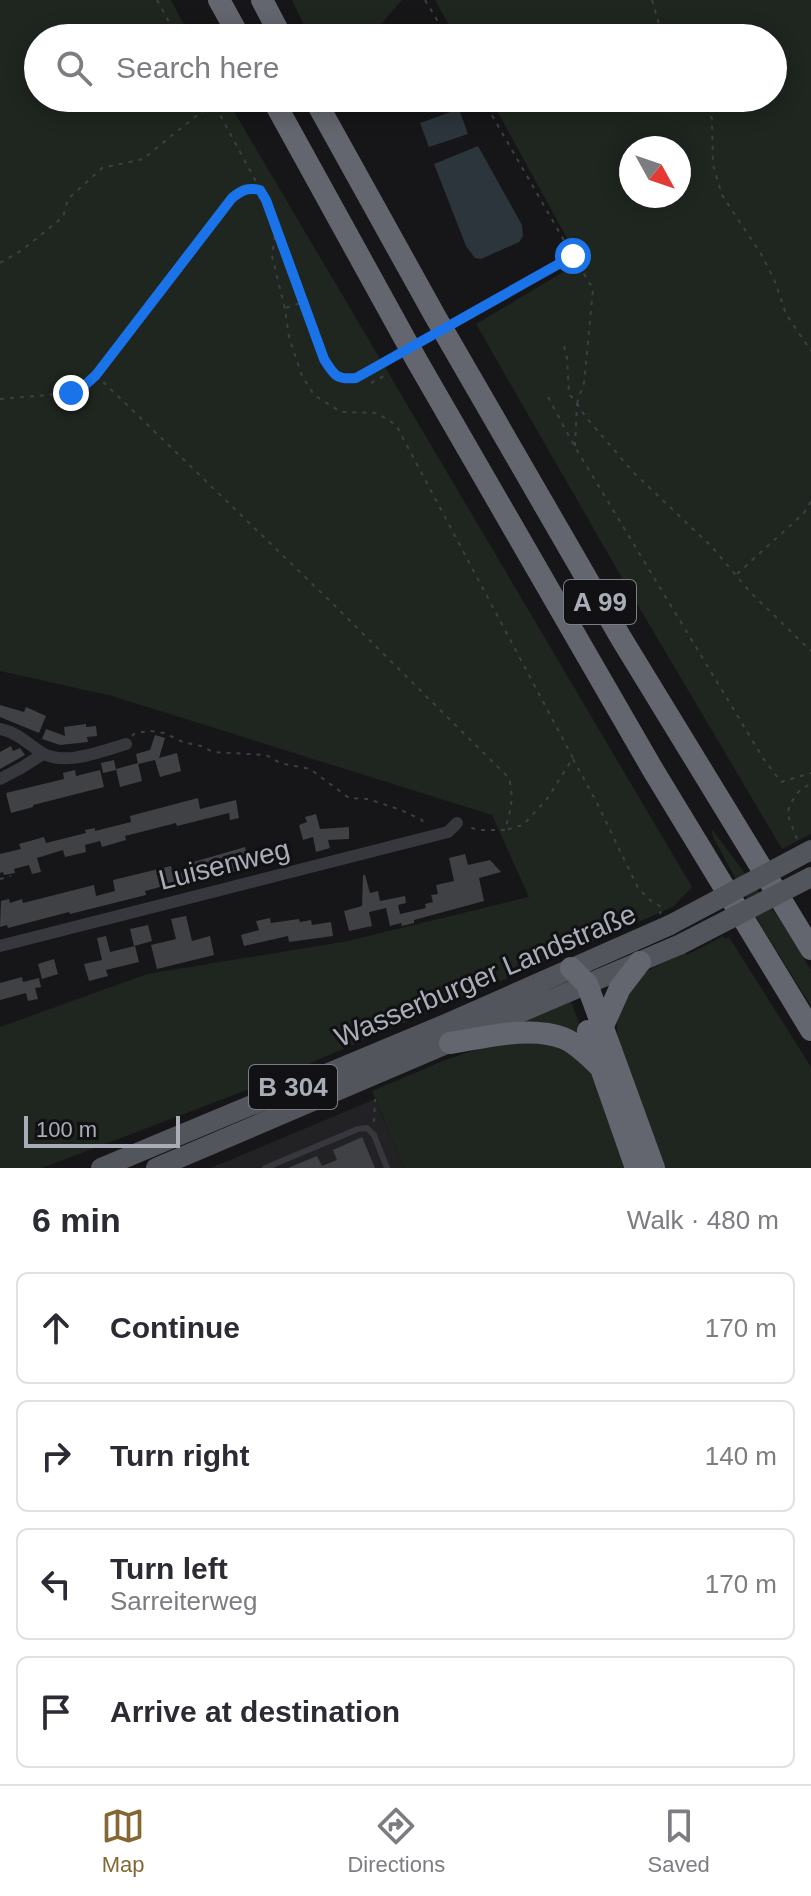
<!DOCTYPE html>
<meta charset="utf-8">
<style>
body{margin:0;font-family:Helvetica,sans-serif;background:#f2f2f3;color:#2b2b33}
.compass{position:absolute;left:619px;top:136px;width:72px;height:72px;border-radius:50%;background:#fff;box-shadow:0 4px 20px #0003;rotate:130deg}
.scale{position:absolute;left:24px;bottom:20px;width:156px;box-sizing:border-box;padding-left:8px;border:4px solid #a8adb8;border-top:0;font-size:22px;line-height:28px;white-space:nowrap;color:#a8adb8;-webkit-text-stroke:6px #111113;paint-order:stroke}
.stop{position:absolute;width:24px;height:24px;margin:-18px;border:6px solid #1a73e8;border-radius:50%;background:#fff}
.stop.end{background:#1a73e8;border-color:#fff;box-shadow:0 2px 8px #0008}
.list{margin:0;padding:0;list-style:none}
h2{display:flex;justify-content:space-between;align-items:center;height:104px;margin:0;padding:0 32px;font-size:34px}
h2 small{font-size:26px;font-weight:400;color:#7c7c81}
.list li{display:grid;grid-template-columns:52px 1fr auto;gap:24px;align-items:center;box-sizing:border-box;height:112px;margin:0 16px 16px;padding:0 16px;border:2px solid #e1e1e2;border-radius:12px}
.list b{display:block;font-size:30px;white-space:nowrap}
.list p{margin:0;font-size:26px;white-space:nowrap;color:#7c7c81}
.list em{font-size:26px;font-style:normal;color:#7c7c81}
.icon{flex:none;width:44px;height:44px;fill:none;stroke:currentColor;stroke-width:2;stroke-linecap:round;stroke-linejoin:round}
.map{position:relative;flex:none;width:811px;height:1168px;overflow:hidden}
.search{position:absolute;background:#fff;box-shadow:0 4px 20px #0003;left:24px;right:24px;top:24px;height:88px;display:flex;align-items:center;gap:20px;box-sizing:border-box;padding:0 28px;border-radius:44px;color:#7c7c81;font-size:30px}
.sheet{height:616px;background:#fff}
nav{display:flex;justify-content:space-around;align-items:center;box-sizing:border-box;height:112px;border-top:2px solid #e1e1e2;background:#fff;font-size:22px;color:#7c7c81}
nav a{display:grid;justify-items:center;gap:4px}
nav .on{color:#856733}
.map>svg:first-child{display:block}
.built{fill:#222225}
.green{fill:#1e261f;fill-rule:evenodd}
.water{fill:#2c353c}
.building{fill:#404145}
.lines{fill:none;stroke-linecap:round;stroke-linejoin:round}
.path{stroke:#3d3f44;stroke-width:2;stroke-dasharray:4 6;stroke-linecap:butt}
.service{stroke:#37383d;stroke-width:6}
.minor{stroke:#37383d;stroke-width:12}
.primary{stroke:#53555c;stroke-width:20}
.motorway{stroke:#63666e;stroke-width:22}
.path-bridge{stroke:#3d3f44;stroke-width:2;stroke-dasharray:4 6;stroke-linecap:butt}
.primary-bridge{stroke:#53555c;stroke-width:20}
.route{stroke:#1a73e8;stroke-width:10}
.labels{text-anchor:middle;stroke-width:6;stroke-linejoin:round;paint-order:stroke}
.shield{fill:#111113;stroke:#7b7e86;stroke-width:2}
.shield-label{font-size:26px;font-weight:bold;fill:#a8adb8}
.street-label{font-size:28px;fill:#a8adb8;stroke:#111113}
</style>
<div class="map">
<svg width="811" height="1168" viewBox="0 0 811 1168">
<rect width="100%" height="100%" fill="#161618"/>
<path class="built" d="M375,1099L404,1168H211Z"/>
<path class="green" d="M0,0H171L191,38H38V98H226L692,887L673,907L257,1086L42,1168H0V1027L147,974L348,941L529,897L492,815L112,696L0,671Z
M292,0H402L369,38H310Z
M435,0H811V834L782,849L630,592L476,324L580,262L490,98H773V38H456ZM631,148H679V196H631Z
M711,828L780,920L811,970V1006L763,929L714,839Z
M723,936L725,939L729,937L811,1067V1168H660L618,1038L616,1016L620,1002L645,972L685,952L687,955Z
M570,999L588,1046L508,1027Z
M545,1040L591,1066L631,1168H404L372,1091L448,1059L484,1047Z"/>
<path class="water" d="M459,109L468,134L429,147L420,123Z
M478,146L522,225L523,236L519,242L481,259L475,258L466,246L434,164Z"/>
<path class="building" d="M0,705L24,712L26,707L46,716L39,733L0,717Z
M86,724V727L96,726L97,736L87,737L88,742L60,745L42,739L46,729L65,736L64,727Z
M155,735L165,738L159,758L177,753L181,771L160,777L155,760L138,764L136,754L150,750Z
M11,746L13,751L20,748L25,755L0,769V752Z
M114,760L116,770L103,773L101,763Z
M138,763L142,781L120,787L116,769Z
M75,770L76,776L100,770L104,787L33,805V807L11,813L6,793L64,779L63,773Z
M198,798L200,809L236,800L239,818L230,820L229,813L177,826L176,823L125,836L126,840L102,847L100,841L85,845L86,852L65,857L63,850L37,858L41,872L32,874L29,865L14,869L15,873L4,875L3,872L0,873V854L21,849L19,844L44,837L46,843L86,833L85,830L95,828V831L131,822L130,816Z
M316,814L320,829L349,827V839L328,840L330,848L316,852L313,837L303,840L299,825L307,822L305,817Z
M245,847L247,856L251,855L254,867L191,883L190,879L145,891L146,895L70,914L69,912L8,928L7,925L0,927L1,901L9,899L10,903L22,899L23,903L94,885L96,896L115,891L113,880L171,866L173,875L192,870L190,863Z
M465,854L468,865L490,860L501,872L479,878L484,901L414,920V923L402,926L401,923L390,926L386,908L369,912L372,926L349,931L344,911L362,906L363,875H365L370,893L378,891L380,901L405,896L406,903L398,905L400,914L426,908L425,904L433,902L431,895L438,894L436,885L454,881L449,858Z
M186,916L192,941L210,936L214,955L157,969L151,945L176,939L171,919Z
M270,918L271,923L299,919L300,922L311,920L312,925L331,922L333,936L289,942L288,936L244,946L241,935L259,930L256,921Z
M148,925L152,941L134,946L130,929Z
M106,936L110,952L135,946L139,962L106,970L108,976L89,981L84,964L102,960L97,938Z
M54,959L58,974L42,979L38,964Z
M22,977L23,982L39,978L41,987L35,988L38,999L28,1001L26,993L0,1000V983Z
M362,1137L375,1168H288L317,1156L322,1166L337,1160L333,1150Z"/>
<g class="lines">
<path class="path" d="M157,0L178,38
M425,0L448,38
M652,0L663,38
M211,98L260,189
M482,98L573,256L493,302
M702,98L712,119L713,165L722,195L761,254L774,279L786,314L811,351
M276,226L272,256L285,309L289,337L302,376L314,395L341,412L377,413L396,425L573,758L547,799L523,825L505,830
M0,263L22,250L63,217L68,199L102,168L143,159L191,120L214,103
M286,308L303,302
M564,346L567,358L569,394L577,403L584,383L593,289L574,257
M96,375L331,602L509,778C514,799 511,809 505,830H479L469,827
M371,383L384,376
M548,397L575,447L763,758L781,782L811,773
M0,399L71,393L89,383L163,289L232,198C242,190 248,187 260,190L266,200L324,359C336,377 344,386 365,373
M577,403L585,416L633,472L712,547L751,593L811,651
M575,446L577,404
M737,574L804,513L811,501
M132,736L135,733L151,731L164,733L183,742L201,746L213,752L266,755L280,763L310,769L349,798L368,799L401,810L422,820L424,825
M573,759L597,803L638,888L652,902L662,907L660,914
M797,839L787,813C793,799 796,790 811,784
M0,879L11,876
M374,1122L375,1099"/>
<path class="service" d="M265,1168L358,1129L367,1128L374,1135L387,1168"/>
<path class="minor" d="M0,729C16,732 26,742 39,751C62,768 102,751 126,744
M0,779L21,768L43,754
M0,946L448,832L457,823"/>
<path class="primary" d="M101,1168L448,1023L670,925
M156,1168L681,944"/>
<path class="motorway" d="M219,0L240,38
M262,0L282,38
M272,98L417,361L653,770L811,1030
M314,98L435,316L621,638L811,949
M571,968L587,984L654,1168
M602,1028L620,988L640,962
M588,1031L636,1168
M450,1043C483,1038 530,1025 563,1038C576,1043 588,1055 598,1065"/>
<path class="path-bridge" d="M365,373L493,302"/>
<path class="primary-bridge" d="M670,925L811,850
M681,944L811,877"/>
</g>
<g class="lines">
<path class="route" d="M71,393L82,388L96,375L232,198C242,190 248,187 260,190L266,200L324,359C334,375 336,380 356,378L573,256"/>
</g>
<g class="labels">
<g class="shield">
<rect x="564" y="580" width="72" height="44" rx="6"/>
<rect x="249" y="1065" width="88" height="44" rx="6"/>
</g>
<g class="shield-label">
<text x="600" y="611">A 99</text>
<text x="293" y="1096">B 304</text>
</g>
<g class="street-label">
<text transform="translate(224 864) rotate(-14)" y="10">Luisenweg</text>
<text transform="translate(485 975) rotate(-23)" y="10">Wasserburger Landstraße</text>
</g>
</g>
</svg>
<svg class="compass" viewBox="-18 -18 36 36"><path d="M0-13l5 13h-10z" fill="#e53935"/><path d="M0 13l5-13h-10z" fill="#7c7c81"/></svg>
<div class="scale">100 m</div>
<div class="stop" style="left:573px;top:256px"></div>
<div class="stop end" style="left:71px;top:393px"></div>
<div class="search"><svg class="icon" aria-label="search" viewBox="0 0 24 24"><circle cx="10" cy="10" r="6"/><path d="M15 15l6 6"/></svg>Search here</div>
</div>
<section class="sheet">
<h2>6 min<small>Walk · 480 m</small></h2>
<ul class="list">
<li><svg class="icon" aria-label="ahead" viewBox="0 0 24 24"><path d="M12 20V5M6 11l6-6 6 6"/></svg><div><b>Continue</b></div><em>170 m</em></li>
<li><svg class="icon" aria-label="right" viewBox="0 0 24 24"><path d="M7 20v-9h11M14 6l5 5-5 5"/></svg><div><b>Turn right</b></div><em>140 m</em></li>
<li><svg class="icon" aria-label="left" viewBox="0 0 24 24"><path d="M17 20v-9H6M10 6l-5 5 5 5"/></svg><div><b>Turn left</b><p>Sarreiterweg</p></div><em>170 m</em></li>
<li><svg class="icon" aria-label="arrive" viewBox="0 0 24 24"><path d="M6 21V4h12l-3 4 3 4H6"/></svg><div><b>Arrive at destination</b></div></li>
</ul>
</section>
<nav>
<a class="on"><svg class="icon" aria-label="map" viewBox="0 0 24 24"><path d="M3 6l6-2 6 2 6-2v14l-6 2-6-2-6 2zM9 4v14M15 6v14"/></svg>Map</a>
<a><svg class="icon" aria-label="directions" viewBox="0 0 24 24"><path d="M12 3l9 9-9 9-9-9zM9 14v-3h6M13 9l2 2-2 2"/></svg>Directions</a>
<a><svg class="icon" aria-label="saved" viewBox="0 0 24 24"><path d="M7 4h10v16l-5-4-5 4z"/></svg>Saved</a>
</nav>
